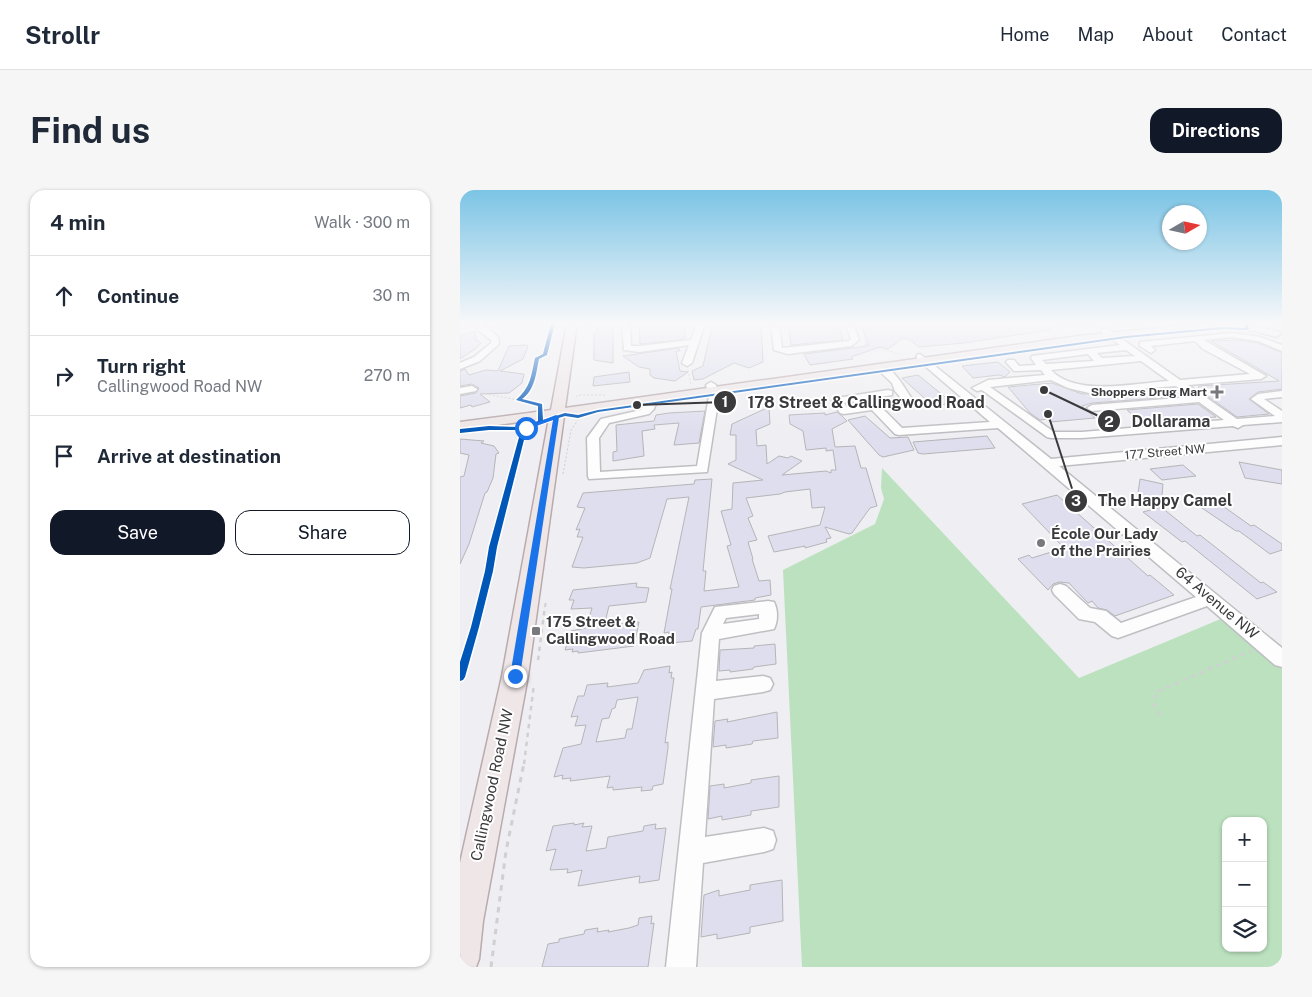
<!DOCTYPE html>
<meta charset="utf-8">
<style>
body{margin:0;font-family:"Public Sans",sans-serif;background:#f6f6f7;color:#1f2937}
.controls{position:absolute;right:15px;bottom:15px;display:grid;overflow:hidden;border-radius:10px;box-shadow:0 1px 4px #0004}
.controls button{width:45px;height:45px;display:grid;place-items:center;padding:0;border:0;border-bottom:1px solid #e0e1e3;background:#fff;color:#1f2937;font:25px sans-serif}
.compass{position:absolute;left:702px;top:15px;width:45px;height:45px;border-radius:50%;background:#fff;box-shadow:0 1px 4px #0004;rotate:81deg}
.stop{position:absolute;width:15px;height:15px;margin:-11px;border:4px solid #1a73e8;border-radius:50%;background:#fff}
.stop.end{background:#1a73e8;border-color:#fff;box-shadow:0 1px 5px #0008}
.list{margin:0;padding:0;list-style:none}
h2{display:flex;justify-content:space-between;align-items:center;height:65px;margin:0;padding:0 20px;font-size:21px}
h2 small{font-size:16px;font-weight:400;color:#747a83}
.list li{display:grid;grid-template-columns:32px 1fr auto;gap:15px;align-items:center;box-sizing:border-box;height:80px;padding:0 20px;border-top:1px solid #e0e1e3}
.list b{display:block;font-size:19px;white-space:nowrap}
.list p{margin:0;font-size:16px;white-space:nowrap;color:#747a83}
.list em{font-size:16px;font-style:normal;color:#747a83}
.actions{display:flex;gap:10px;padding:15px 20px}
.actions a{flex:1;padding:11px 0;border:1px solid #111827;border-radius:15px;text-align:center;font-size:18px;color:#111827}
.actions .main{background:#111827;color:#fff}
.icon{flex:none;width:28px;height:28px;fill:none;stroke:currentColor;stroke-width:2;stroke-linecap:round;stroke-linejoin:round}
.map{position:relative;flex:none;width:822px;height:777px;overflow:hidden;border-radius:15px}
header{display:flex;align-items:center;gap:30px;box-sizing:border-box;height:70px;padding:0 25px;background:#fff;border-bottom:1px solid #e0e1e3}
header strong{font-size:24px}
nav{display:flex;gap:28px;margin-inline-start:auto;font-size:18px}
.intro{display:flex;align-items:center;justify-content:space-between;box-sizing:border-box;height:120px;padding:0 30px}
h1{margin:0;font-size:35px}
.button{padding:12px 22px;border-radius:15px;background:#111827;color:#fff;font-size:18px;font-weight:700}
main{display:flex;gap:30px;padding:0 30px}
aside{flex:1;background:#fff;border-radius:15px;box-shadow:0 1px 4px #0004}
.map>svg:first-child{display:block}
.green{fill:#bbe1be;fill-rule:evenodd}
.building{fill:#dedeee;stroke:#b5b5b8;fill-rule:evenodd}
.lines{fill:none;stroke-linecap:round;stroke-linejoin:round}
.minor-casing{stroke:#bfbec2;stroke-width:3}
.major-casing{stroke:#b9aaae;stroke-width:3}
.path-far3{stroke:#d0d0d2;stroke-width:1;stroke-dasharray:2 2;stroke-linecap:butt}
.path-far2{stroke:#d0d0d2;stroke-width:2;stroke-dasharray:4 4;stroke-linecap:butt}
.path-far1{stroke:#d0d0d2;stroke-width:2.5;stroke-dasharray:4.5 4.5;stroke-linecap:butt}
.path{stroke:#d0d0d2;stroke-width:3;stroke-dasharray:5.5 5.5;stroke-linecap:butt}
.minor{fill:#fdfdfd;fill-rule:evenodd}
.major{fill:#eee6e7;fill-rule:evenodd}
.cycleway-casing{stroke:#fff;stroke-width:3}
.cycleway{fill:#0057b8;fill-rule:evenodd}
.route{fill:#1a73e8}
.poi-dot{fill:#79797d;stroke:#fff;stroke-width:2}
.labels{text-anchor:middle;stroke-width:4;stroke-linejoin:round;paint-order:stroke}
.far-poi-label{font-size:12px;font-weight:bold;fill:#3a3a3d;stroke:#fff;text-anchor:end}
.far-street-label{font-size:12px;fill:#3a3a3d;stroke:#fff}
.poi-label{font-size:15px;font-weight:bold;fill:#3a3a3d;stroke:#fff;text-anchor:start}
.street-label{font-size:15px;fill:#3a3a3d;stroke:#fff}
.leader{fill:none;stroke:#3a3a3d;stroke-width:2}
.callout-dot{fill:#3a3a3d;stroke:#fff;stroke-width:2}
.mark-label{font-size:15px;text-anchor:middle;font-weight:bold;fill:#fff}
.callout-label{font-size:16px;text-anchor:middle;font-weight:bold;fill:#3a3a3d;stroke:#fff;stroke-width:4;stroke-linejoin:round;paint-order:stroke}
</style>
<header>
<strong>Strollr</strong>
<nav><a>Home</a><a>Map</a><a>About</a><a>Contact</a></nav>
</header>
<div class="intro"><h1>Find us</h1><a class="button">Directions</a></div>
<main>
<aside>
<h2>4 min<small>Walk · 300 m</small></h2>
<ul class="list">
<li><svg class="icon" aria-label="ahead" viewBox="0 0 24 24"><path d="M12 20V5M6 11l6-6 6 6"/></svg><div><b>Continue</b></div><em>30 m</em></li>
<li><svg class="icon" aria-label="right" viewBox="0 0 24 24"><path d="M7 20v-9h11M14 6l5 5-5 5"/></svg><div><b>Turn right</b><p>Callingwood Road NW</p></div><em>270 m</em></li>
<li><svg class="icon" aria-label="arrive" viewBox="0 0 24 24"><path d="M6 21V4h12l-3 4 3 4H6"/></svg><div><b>Arrive at destination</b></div></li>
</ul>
<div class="actions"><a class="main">Save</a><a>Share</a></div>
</aside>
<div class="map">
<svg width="822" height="777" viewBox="0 0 822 777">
<rect width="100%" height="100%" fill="#efeff3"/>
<path class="green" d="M422,278L619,488L763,428L822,479V777H342L323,380L415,334L424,309L421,298ZM766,631H803V758H766Z"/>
<path class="building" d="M138,133H153V173L134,170V142H137Z
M179,133H228L224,143L226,147L217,150L180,154Z
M259,133H270V135L301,133L303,172L289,178L274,173L243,189L234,190L232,181L243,176L252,137L259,135Z
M328,133L378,134L383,150L331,155Z
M401,133H589L590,140L504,153L459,157L449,149H442L428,159L420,157L391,167L393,169L350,175L344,164L408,156Z
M15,141L16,150L21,153L15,159L0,169V145Z
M778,150L798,153L822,163V199L798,202L789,209L809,224L777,227L738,199L739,196L819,191L751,151Z
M66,155L68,156L63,169L40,181L64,184L62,193L49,203L20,204L30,212L12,217L11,215L0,218V206L16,203L19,198L12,194L0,196V181L5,179L9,185L26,180L38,181L49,156Z
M219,158L220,161H216L220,181L228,182L215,191L194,188L190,185V179L179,177L163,166Z
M538,172L550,182L545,187L539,185L513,188L502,176Z
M169,182L170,192L133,196L134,187Z
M458,185L490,211H488L490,213L476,216L472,215L442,188Z
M592,193L622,204L715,198L726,206L632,213L622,216L635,228L590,232L588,229L580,230L570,223L548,197Z
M738,214L756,227L681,233L667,220Z
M309,217L310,234L296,240L297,256L306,255L307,274L319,266L328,268L331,266L342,271L322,285L366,281L371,283V280H376L373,260L366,261V258L346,260L343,241L330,234L329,225L365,223V225L377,222L382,226L387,231L372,239L375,257L395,256L401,278H406L417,316L410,318L392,343L389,344L365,337L371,348L366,349L367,352L345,358V356L314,362L308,346L360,335L365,317L352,318L350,299L325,302L320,304L286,308L293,326L288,328L297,350L288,352L293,369H292L299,391L310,390L311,405L295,408V410L241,417L238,439H236L232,451L210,453L211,447L208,448L209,442L204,443L212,399H210L229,307L207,309L190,368L177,373L124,378L112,377L123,347H117L120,339L116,340L125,318L117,317L123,303L234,294L235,290L252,289L243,381H246L244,401L279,397L267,356L271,355L261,321L272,319L273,293L303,290L268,274L276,270V245H270L272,234Z
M245,221L239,253L214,255L219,233L194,235L195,239L182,241L184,266L153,271V262L157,261L156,235L194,231L196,225L209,223Z
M405,226L430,248L448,247L454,260L423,267L419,265L388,230Z
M527,246L535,258L463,264L458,263L453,252Z
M0,249L24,251L21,253L34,256L39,263L36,264L33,288L27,302L25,303L9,354L0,374V287L4,286L9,265L0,263Z
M779,272L822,280V294L785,288Z
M723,275L736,286L702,290L690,279Z
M680,289L703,294L701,316L677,310Z
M597,305L688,386L690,385L714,405L655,426L647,420L638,418L632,411L628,413L609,393L599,392L593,394L588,400L558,369L569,365L572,368L604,358L562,314Z
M753,309L791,336L794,335L822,354V360L810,364L779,341H776L736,314Z
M701,317L737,346L740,345L801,393L803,392L817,402L797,409L725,351L722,352L683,322Z
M177,393L176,397L189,398L186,412L149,416L144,436L179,432L174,456L118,463V461L112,462L113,459L105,460L111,441L126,438L132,418L111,419L114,410H109L113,400Z
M315,454L316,474L294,477L293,479L270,482V480L259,481L260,460L294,458V456Z
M210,476L209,483L212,482L211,488H214L205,553L208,552V558L203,594L193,596L192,600L181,601L182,597L153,600V597L147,598L150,586L110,591L111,588L102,589L103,585L94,587L103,558L121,554L126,535L115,536L118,526L111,527L118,506H124L127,495L148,493L147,497L178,493L184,480ZM178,507L172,539H167L165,548L136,552L142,529L149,528L152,519L155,518L157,510Z
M317,522L318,548L293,551L292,554L266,558V555L253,557L255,531L268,529L267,532Z
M319,586V617L291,621V625L262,630V626L248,629L250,596L264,594V598L291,593V590Z
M114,633V635L124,633L122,637L132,636L126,661L146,658L148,647L183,641L184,636L196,634L195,639L206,638L199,690L179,693L180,686L118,696L122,680L107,683L108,679L90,680L96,659L86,661L93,636Z
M322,690L323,731L290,737V743L257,749V744L241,747L244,705L259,700V706L290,700V695Z
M192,726L191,734L194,733L188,777H82L88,754L99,752V749L124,744L125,740L138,738L137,742L149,740L148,742L169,738L178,735L179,728Z"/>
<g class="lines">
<g class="minor-casing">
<path id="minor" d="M14,133H22L38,147L39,154L20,171L0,179V173L14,167L31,153V150L19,141Z
M162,133H170L171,156H179L231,150L237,133H245L232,173L227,176L222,173L229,155L179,162L164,160Z
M311,133H319L322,158L389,151L391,149L385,133H393L399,150L391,156L328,164L314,160Z
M642,139H648L720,190L790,184L743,159L735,151L691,156L695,160L691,163L680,156V152L772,143L800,147L822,155V161L798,151L772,147L744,150L806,186L801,189L728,195L777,229L815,226L791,209L798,204L822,201V207L804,209L822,221V232L783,235L778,238L773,236L622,248H591L587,247L522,200L517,201L512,198L528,190L585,185L581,180L554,181L546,172L548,170H554L559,176L576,175L571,168L572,166L660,155L642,143ZM666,160L675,166L642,168L637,163ZM628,164L634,171L586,174L582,170ZM681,171L709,191C675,193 616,207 591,180ZM591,190L608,198L629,203L716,196L731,207L632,215L627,218L632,221L739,212L764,230L622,242H594L530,197Z
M460,164L591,269L822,247V255L599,276L822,458V477L815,475L747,416L658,448L652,446L635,432L619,429L594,404L592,400L594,396L600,394L606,396L630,418L646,421L661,433L736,407L538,238L439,245L435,244L412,220L384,224L380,223L372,211L377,208L428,200L432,201V205L384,213L387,217L441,208L435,201L432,193L415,177L420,174C436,180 444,198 453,210L448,213L422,218L442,238L530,232L457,169V165Z
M251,192L256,195L259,206L247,282L129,289L128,286L127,248L141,229L181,220L188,208L192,207L197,210L194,219L189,224L149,233L139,248L140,282L237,276L249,206L246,195Z
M12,196L17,199L16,201L0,204V198Z
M308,411L314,412C318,420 318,431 314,439L259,449L256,491L303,486L310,488L313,494L310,500L303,502L254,509L245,647L304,638L313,641L316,650L313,659L304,662L243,673L236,777H206L242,443L255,417ZM299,424V429L263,434L266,428Z"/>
</g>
<g class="major-casing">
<path id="major" d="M107,133H117L105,218L619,146L749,133H783L820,142L821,144L816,147L795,141L759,138L619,152L104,226L68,486L23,731L19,769L16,777H0V673L42,486L89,228L0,240V232L91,220Z"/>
</g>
<path class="path-far3" d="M404,154L440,164
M228,180L231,195
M21,203L58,210
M116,207L118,205H147
M103,284L111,240L118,230"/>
<path class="path-far2" d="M85,417L86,411"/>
<path class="path-far1" d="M78,470L85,416
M700,525L694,515L696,502L791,461
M64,574L74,494"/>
<path class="path" d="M31,777L46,661L64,573"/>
<use href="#minor" class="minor"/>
<use href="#major" class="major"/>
<g class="cycleway-casing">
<path id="cycleway" d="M91,133H95L87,165L79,169C76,183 75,200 62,209L82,214L83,230L105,223L118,225L138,220L666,146L763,137L785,138L784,134L786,133L788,134L789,139L787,140L763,139L666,148L138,222L118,228L105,226L67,238L37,357L33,381L19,437L5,487L3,490L0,491V472L11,437L25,381L29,357L61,240H29L0,243V239L29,236L59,237L78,231V216L56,210C71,197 71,186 75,168L83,164Z"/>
</g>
<use href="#cycleway" class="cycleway"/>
</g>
<linearGradient id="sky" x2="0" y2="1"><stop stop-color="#7bc4e5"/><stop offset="0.55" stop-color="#f8f8fa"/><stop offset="1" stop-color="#f8f8fa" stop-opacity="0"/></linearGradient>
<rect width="822" height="242" fill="url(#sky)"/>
<path class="route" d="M96,225L99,227L60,486L55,490L50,486L93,230L68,239L63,238Z"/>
<g class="poi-dot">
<path d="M754.5 194.5h5v5h5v5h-5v5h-5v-5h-5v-5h5z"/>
<circle cx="581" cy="353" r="5"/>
<rect x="71" y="436" width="10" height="10" rx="2.5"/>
</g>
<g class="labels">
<g class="far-poi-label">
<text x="747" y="206">Shoppers Drug Mart</text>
</g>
<g class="far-street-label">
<text transform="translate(705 262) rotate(-5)" y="4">177 Street NW</text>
</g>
<g class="poi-label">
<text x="591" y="349">École Our Lady<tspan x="591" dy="17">of the Prairies</tspan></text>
<text x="86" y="437">175 Street &amp;<tspan x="86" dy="17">Callingwood Road</tspan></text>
</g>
<g class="street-label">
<text transform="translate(757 413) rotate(40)" y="5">64 Avenue NW</text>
<text transform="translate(32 595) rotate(-78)" y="5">Callingwood Road NW</text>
</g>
</g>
<path class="leader" d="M177 215L265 212M584 200L649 231M588 224L616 311"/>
<g class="callout-dot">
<circle cx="177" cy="215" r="5"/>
<circle cx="584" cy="200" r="5"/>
<circle cx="588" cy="224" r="5"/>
<circle cx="265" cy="212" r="12"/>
<circle cx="649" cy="231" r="12"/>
<circle cx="616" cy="311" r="12"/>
</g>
<g class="mark-label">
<text x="265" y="217">1</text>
<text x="649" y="237">2</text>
<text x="616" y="316">3</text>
</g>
<g class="callout-label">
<text x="406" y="218">178 Street &amp; Callingwood Road</text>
<text x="711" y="237">Dollarama</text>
<text x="705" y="316">The Happy Camel</text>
</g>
</svg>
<div class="controls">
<button>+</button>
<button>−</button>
<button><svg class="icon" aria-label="layers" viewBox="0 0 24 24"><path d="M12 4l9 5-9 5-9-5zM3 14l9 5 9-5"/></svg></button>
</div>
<svg class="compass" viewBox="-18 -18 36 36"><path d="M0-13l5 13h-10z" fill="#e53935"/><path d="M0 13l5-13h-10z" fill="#747a83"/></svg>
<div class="stop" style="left:66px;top:238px"></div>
<div class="stop end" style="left:55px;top:486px"></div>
</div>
</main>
